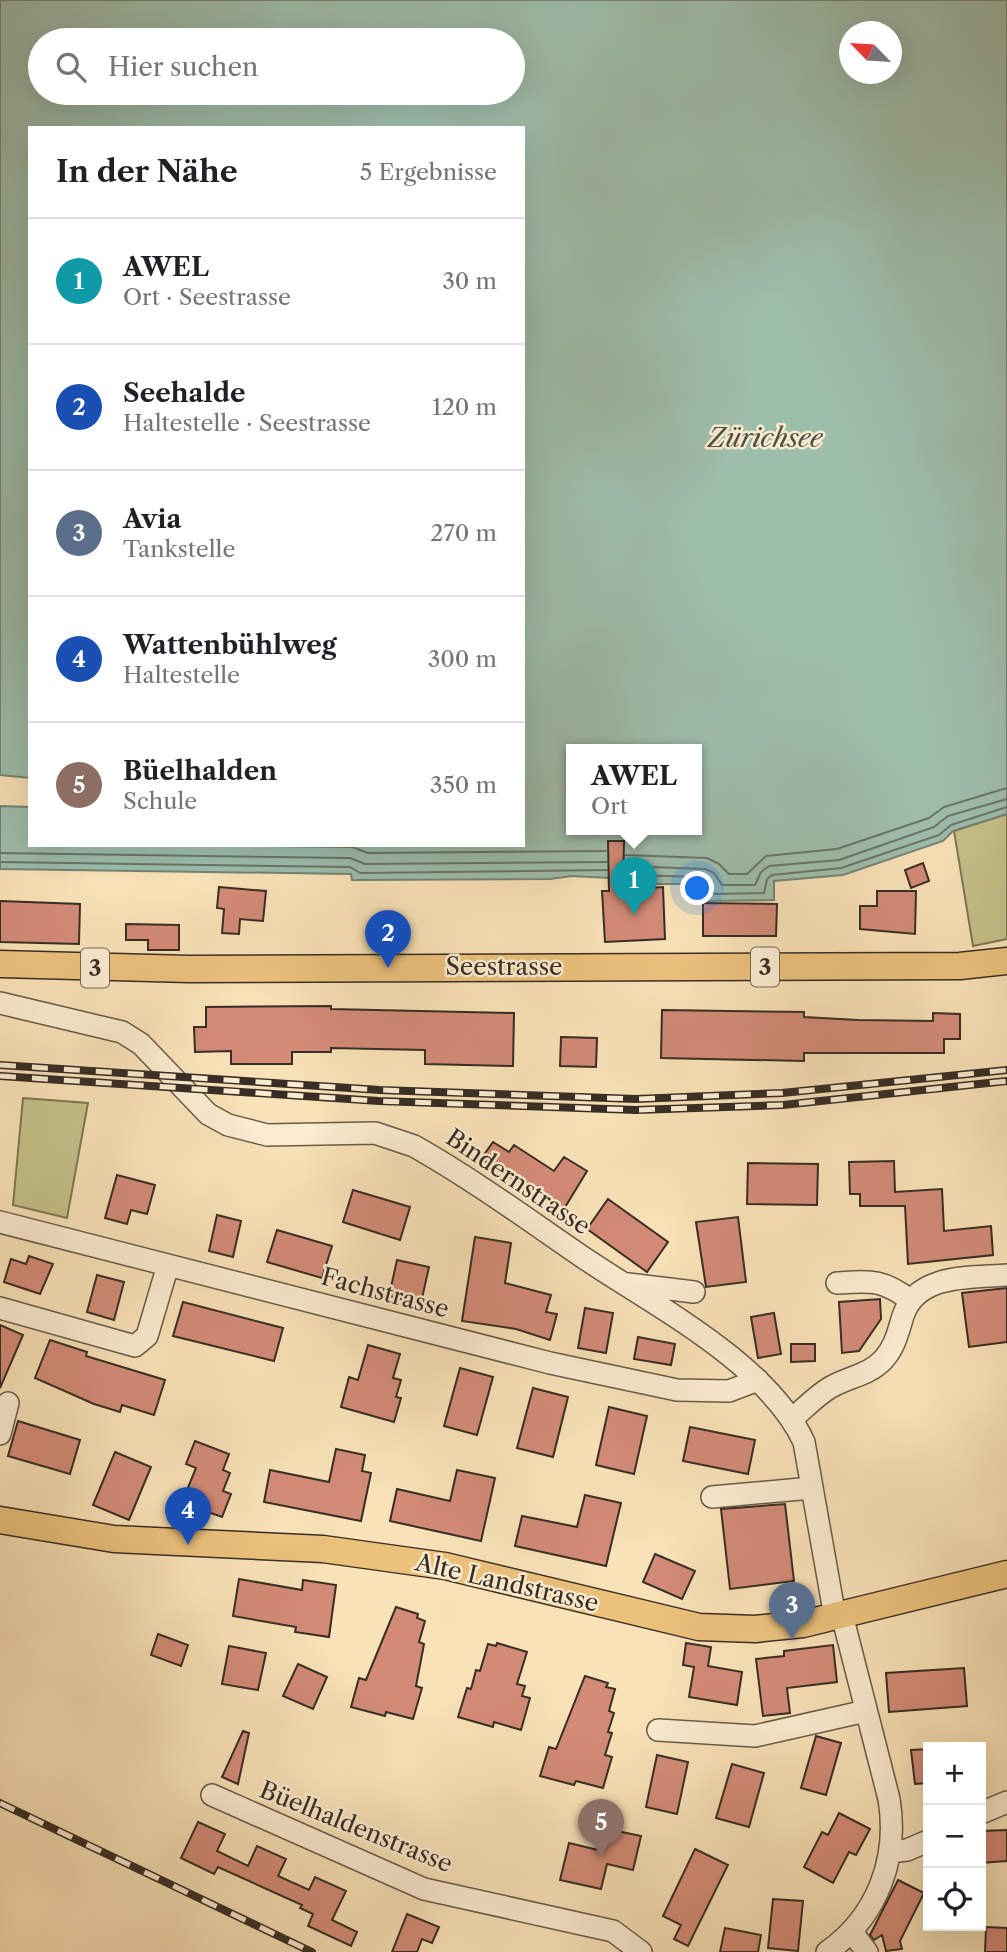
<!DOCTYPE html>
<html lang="de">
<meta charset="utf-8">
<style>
body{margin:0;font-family:"Libre Caslon Text",serif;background:#f6f6f6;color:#202124}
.controls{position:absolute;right:21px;bottom:21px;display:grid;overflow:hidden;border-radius:0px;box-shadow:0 7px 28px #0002}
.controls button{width:63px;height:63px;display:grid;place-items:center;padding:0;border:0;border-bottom:2px solid #e0e0e0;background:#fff;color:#202124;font:35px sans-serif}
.compass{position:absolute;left:839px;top:21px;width:63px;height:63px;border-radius:50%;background:#fff;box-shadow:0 7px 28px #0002;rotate:295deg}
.you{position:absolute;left:698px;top:889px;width:24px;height:24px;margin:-18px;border:5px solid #fff;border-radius:50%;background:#1a73e8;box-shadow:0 0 0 10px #1a73e833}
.badge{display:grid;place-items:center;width:46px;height:46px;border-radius:50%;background:#8f2418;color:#fff;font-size:23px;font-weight:700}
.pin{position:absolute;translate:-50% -58px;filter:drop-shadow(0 2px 4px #0008)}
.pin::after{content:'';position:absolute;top:37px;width:24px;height:21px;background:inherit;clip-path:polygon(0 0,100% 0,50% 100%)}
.popup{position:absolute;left:566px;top:744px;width:136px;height:91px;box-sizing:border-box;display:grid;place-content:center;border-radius:0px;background:#fff;filter:drop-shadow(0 2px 5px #0005);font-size:23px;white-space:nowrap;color:#757577}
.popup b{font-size:26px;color:#202124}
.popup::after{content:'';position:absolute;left:50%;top:100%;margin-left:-14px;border:14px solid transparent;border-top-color:#fff}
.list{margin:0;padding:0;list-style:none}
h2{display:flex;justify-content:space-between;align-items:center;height:91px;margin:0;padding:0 28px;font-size:30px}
h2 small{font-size:23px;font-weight:400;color:#757577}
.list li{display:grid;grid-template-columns:46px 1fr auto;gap:21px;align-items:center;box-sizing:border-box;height:126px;padding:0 28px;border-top:2px solid #e0e0e0}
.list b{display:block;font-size:26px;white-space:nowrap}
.list p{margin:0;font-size:23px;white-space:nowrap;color:#757577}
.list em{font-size:23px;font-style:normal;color:#757577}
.icon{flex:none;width:38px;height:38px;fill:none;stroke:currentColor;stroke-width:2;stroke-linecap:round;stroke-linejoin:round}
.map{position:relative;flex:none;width:1007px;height:1952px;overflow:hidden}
.search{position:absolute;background:#fff;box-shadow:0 7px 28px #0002;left:28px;top:28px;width:497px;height:77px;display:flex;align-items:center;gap:18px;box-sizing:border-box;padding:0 24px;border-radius:38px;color:#757577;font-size:26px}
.panel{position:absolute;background:#fff;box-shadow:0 7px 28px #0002;left:28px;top:126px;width:497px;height:721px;border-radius:0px}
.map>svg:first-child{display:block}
.green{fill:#c5c189;stroke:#7e7757;stroke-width:2}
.water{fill:#9ebeac;stroke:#758476;stroke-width:2;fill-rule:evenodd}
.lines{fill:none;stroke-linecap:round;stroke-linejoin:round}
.shore{stroke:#6a7668;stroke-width:2}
.building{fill:#d38b77;stroke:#372d25;stroke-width:2}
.minor-casing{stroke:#685a4a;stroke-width:24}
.major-casing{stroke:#372d25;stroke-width:29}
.minor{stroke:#fbecd0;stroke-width:21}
.major{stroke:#ecc17c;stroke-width:26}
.rail-casing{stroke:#372d25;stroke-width:8}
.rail{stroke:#fbecd0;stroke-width:5;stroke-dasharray:16;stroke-linecap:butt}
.labels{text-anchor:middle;stroke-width:5;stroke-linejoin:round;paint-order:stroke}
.shield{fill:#fbecd0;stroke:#726658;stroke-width:2}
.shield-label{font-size:23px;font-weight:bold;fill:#372d25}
.street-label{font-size:24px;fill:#372d25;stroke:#fbecd0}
.water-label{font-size:26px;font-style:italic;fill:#515147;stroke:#fbecd0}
</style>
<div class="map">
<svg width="1007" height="1952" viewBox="0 0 1007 1952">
<rect width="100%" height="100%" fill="#f9e2b7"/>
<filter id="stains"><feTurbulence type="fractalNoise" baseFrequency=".00286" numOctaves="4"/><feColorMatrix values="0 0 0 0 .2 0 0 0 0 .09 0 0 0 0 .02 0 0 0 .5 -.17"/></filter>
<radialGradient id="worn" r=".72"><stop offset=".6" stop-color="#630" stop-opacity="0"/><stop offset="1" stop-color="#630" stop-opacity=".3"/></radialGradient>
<path class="green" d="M1007,814V939L973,946L954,831Z
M23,1098L88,1103L67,1218L13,1205Z"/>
<path class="water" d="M0,0H1007V814L953,831L943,841L843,875L774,881V900L705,901L704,884H629L610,878L572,876L550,879L352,880L351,874L0,869V806L30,807V845H523V128H30V778L0,775ZM850,32H892V74H850ZM40,40H513V93H40ZM571,749H697V829H571Z"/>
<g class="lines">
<path class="shore" d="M189,845L352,847L368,853L606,851
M0,853L350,858L365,864L607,862
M625,855L707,858L719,864L729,874H747L766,856L837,849L929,818L944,807L1007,788
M0,862L350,867L360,873L607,870
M625,866L705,869L714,873L722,885H755L761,872L769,866L839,860L934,827L948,816L1007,799
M625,875L704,877L710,882L714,894L764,893L767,879L772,875L841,868L939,835L951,825L1007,807"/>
</g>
<path class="building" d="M608,841H624L623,890L663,887L665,939L605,942L602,891H609Z
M923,863L929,881L911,888L905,870Z
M219,887L266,891L263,921L240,919L239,934L222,933L224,909L217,908Z
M877,891H916L915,934L860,929V906H877Z
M0,901L80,904L79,944L0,942Z
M703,903L777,904L776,936H703Z
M126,924L179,925V950H148V940H126Z
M331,1006V1009L514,1013L513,1066L425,1064V1050L331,1048V1052H292V1064H231V1051L195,1052L194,1027H206V1007Z
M662,1010L804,1012V1017L858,1020L933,1021V1013L960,1014V1039H944V1053H804V1061L661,1058Z
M561,1037L597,1038L596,1067L560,1066Z
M493,1142L509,1152L514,1145L554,1171L564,1157L587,1171L564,1209L481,1159Z
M894,1161L895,1192L942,1189L944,1231L991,1226L993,1255L908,1264L905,1206H860V1194H850L849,1162Z
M748,1163L818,1164L817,1205L747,1204Z
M117,1175L155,1185L147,1214L131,1210L127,1224L105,1218Z
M353,1190L410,1207L400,1240L343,1222Z
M608,1199L668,1242L647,1272L587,1229Z
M217,1215L241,1221L233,1257L209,1251Z
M738,1217L746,1282L706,1287L696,1222Z
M277,1230L332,1246L322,1278L267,1262Z
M475,1237L511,1243L505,1283L551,1295L546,1312L557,1314L550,1340L516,1329L462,1321Z
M29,1256L53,1264L40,1294L4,1282L11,1259L26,1264Z
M397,1260L429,1267L421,1303L389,1296Z
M97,1275L124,1282L114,1320L87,1312Z
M1007,1288V1342L969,1347L962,1293Z
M880,1299L881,1319L859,1351L842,1353L839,1302Z
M183,1302L283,1328L274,1361L173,1336Z
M585,1308L613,1313L606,1353L578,1348Z
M774,1313L781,1354L758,1358L751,1317Z
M0,1325L23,1335L0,1388Z
M638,1337L675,1344L671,1365L634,1359Z
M50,1340L87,1352L86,1356L165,1380L154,1415L122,1405L120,1412L94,1404L35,1378Z
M791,1344H815V1361L791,1362Z
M368,1345L400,1354L393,1378L401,1380L396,1397L401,1398L394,1422L341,1407L349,1377L358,1380Z
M460,1368L493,1377L477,1435L444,1426Z
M533,1388L568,1397L553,1457L517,1448Z
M609,1407L647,1416L634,1474L596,1465Z
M18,1421L80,1440L70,1474L8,1456Z
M690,1427L755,1440L748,1474L683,1461Z
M195,1441L229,1454L223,1470L230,1473L223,1491L231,1494L222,1517L188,1505L192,1492L187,1490L196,1468L186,1464Z
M336,1449L365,1455L362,1471L371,1473L361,1521L264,1502L270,1470L329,1482Z
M115,1452L151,1467L129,1520L93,1505Z
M457,1470L495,1478L481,1541L390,1521L397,1489L450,1501Z
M585,1495L621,1503L606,1566L515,1546L522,1516L577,1527Z
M785,1504L794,1581L730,1589L721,1509Z
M655,1554L695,1571L682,1599L643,1582Z
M239,1579L302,1590L303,1580L336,1585L329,1637L295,1632L296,1627L233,1616Z
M396,1607L418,1614L417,1618L425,1621L419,1642L424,1644L416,1686L422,1688L413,1719L386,1712L385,1716L351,1707L359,1678L366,1680Z
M158,1634L188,1645L181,1666L151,1655Z
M497,1643L527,1652L517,1684L525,1686L522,1696L530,1698L521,1730L494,1722L493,1727L458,1717L467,1688L471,1689L476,1670L480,1671L488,1644L496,1646Z
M686,1643L711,1647L708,1666L742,1672L737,1705L689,1697L694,1667L683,1665Z
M833,1645L837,1682L787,1688L790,1713L763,1716L756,1659L784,1656V1651Z
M229,1646L266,1653L258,1690L222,1684Z
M298,1664L327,1677L313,1709L283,1696Z
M964,1668L967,1706L889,1712L886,1673Z
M585,1676L608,1683L606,1687L615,1689L609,1711L614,1713L608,1732L612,1733L605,1755L612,1757L603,1788L576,1781L574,1785L540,1776L549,1747L556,1749Z
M243,1731L249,1733L238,1784L222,1777Z
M816,1736L841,1743L826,1795L801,1788Z
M928,1749V1783L915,1784L911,1750Z
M657,1755L688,1762L677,1814L646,1807Z
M732,1764L764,1773L749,1827L716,1818Z
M839,1813L870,1829L856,1855L849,1852L833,1883L804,1867L822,1832L828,1835Z
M198,1822L225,1834L217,1851L248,1866L257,1846L286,1859L278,1876L309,1890L315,1877L346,1891L332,1920L357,1932L351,1946L308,1926L313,1914L300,1908L302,1905L218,1867L214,1874L181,1858Z
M603,1828L641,1836L633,1870L607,1864L601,1889L560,1880L569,1843L598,1850Z
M1007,1830V1861L981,1863V1831Z
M695,1849L728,1865L688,1946L674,1939L681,1925L663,1916Z
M898,1880L924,1893L900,1941L902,1949L886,1951L882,1935L874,1940L870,1935Z
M773,1899L803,1901L798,1951L768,1948Z
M407,1914L439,1927L432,1943L422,1939L417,1952H392Z
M986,1927L1007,1928V1952H985Z
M725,1928L761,1935L758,1952H720Z"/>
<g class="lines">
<g class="minor-casing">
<path id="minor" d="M0,1003L122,1032L141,1044L208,1114L228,1125L267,1135L375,1133L414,1146C474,1180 530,1221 587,1260C657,1307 768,1364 804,1442L835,1617
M0,1222L550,1363L677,1390L729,1391L758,1380
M837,1283C871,1281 883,1279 911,1301
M628,1284L694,1292
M0,1308L135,1346L147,1336L168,1265
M793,1418C805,1408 817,1395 831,1387C848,1377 869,1375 883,1360C895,1347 898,1332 903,1316C917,1273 971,1278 1007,1275
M0,1434L8,1403
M712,1497L812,1488
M658,1730L755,1736L866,1711
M212,1795L424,1889L613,1931L641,1952
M981,1813L1007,1802
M891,1852L907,1850L928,1841
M852,1932L867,1952
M827,1952C877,1917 899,1859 889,1799L842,1615"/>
</g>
<g class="major-casing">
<path id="major" d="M0,964L189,969L960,966L1007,961
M0,1520L114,1539L323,1549L445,1566L699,1627L755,1629L803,1624L1007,1574"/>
</g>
<use href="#minor" class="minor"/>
<use href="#major" class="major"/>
<g class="rail-casing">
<path id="rail" d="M0,1065L380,1090L636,1099L782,1093L1007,1070
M0,1076L379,1101L636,1110L783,1105L1007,1081
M0,1803L312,1952"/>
</g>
<use href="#rail" class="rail"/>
</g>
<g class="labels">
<g class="shield">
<rect x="751" y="947.5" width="28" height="39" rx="5"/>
<rect x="81" y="948.5" width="28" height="39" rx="5"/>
</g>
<g class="shield-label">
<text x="765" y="975">3</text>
<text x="95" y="976">3</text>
</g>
<g class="street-label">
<text x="504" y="975">Seestrasse</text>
<text transform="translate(518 1182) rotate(34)" y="8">Bindernstrasse</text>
<text transform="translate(385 1293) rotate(15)" y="8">Fachstrasse</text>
<text transform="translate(507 1583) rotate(13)" y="8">Alte Landstrasse</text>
<text transform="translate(356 1827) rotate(22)" y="8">Büelhaldenstrasse</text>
</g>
<g class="water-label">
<text x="765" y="447">Zürichsee</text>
</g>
</g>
<rect width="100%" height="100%" filter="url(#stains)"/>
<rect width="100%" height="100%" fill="url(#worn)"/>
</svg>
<div class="controls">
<button>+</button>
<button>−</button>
<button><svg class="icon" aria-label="locate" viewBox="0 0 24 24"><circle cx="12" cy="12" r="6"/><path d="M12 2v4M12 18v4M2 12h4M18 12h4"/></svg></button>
</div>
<svg class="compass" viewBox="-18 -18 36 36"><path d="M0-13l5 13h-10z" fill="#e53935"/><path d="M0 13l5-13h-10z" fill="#757577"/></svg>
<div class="you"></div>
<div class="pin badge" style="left:634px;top:915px;background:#0f9aa8">1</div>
<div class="popup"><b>AWEL</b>Ort</div>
<div class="pin badge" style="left:388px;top:968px;background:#1a4fb4">2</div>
<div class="pin badge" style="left:792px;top:1640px;background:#5c6f8a">3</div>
<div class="pin badge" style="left:188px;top:1545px;background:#1a4fb4">4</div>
<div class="pin badge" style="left:601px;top:1857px;background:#8d6e63">5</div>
<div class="search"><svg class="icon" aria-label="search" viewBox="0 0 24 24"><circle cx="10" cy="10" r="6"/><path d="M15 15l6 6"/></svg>Hier suchen</div>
<section class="panel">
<h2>In der Nähe<small>5 Ergebnisse</small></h2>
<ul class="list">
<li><span class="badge" style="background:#0f9aa8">1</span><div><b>AWEL</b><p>Ort · Seestrasse</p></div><em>30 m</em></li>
<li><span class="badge" style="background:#1a4fb4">2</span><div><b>Seehalde</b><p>Haltestelle · Seestrasse</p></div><em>120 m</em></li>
<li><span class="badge" style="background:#5c6f8a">3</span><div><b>Avia</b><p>Tankstelle</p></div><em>270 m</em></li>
<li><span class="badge" style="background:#1a4fb4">4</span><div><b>Wattenbühlweg</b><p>Haltestelle</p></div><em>300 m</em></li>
<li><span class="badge" style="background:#8d6e63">5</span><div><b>Büelhalden</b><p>Schule</p></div><em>350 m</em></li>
</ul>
</section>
</div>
